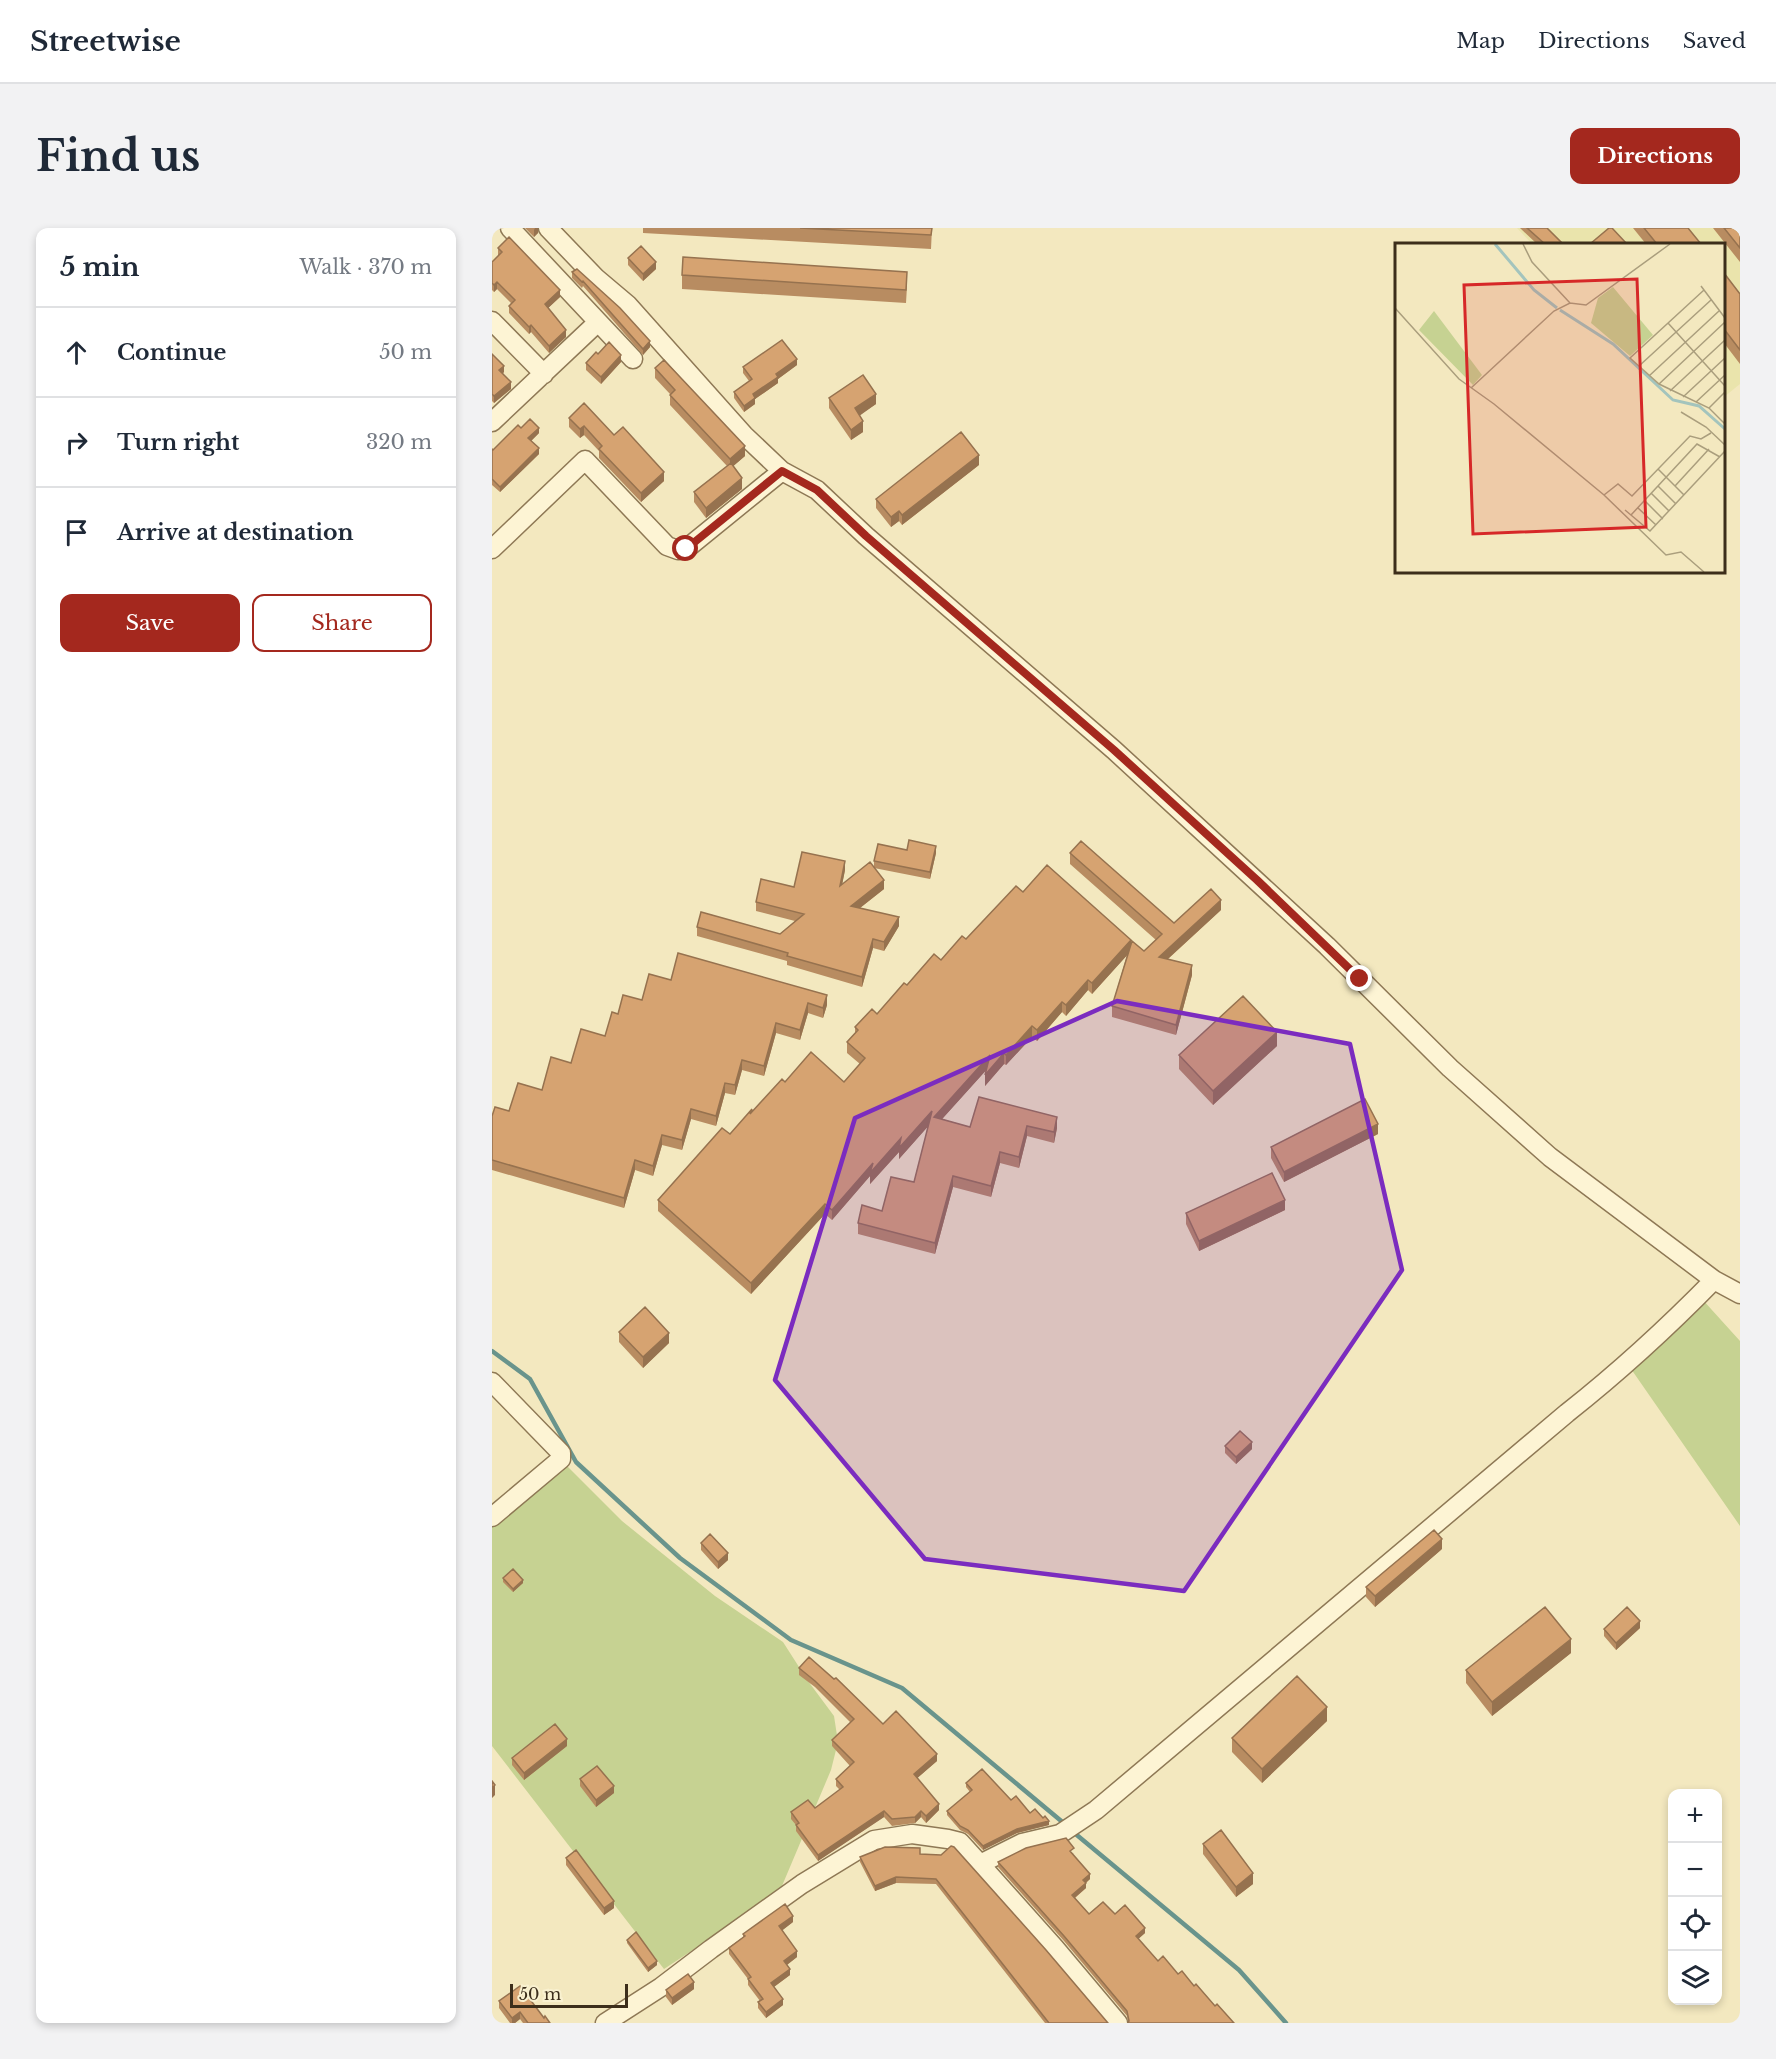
<!DOCTYPE html>
<meta charset="utf-8">
<style>
body{margin:0;font-family:"Libre Baskerville",serif;background:#f2f2f3;color:#1f2937}
.controls{position:absolute;right:18px;bottom:18px;display:grid;overflow:hidden;border-radius:12px;box-shadow:0 3px 9px #0003}
.controls button{width:54px;height:54px;display:grid;place-items:center;padding:0;border:0;border-bottom:2px solid #e0e1e3;background:#fff;color:#1f2937;font:30px sans-serif}
.scale{position:absolute;left:18px;bottom:15px;width:118px;box-sizing:border-box;padding-left:6px;border:3px solid #3c2e1b;border-top:0;font-size:16px;line-height:21px;white-space:nowrap;color:#3c2e1b;-webkit-text-stroke:4px #f9f1d0;paint-order:stroke}
.stop{position:absolute;width:18px;height:18px;margin:-14px;border:4px solid #a4281e;border-radius:50%;background:#fff}
.stop.end{background:#a4281e;border-color:#fff;box-shadow:0 2px 6px #0008}
.list{margin:0;padding:0;list-style:none}
h2{display:flex;justify-content:space-between;align-items:center;height:78px;margin:0;padding:0 24px;font-size:26px}
h2 small{font-size:20px;font-weight:400;color:#747a83}
.list li{display:grid;grid-template-columns:39px 1fr auto;gap:18px;align-items:center;box-sizing:border-box;height:90px;padding:0 24px;border-top:2px solid #e0e1e3}
.list b{display:block;font-size:22px;white-space:nowrap}
.list em{font-size:20px;font-style:normal;color:#747a83}
.actions{display:flex;gap:12px;padding:18px 24px}
.actions a{flex:1;padding:14px 0;border:2px solid #a4281e;border-radius:12px;text-align:center;font-size:21px;color:#a4281e}
.actions .main{background:#a4281e;color:#fff}
.icon{flex:none;width:33px;height:33px;fill:none;stroke:currentColor;stroke-width:2;stroke-linecap:round;stroke-linejoin:round}
.map{position:relative;flex:none;width:1248px;height:1795px;overflow:hidden;border-radius:12px}
header{display:flex;align-items:center;gap:36px;box-sizing:border-box;height:84px;padding:0 30px;background:#fff;border-bottom:2px solid #e0e1e3}
header strong{font-size:28px}
nav{display:flex;gap:33px;margin-inline-start:auto;font-size:21px}
.intro{display:flex;align-items:center;justify-content:space-between;box-sizing:border-box;height:144px;padding:0 36px}
h1{margin:0;font-size:42px}
.button{padding:15px 27px;border-radius:12px;background:#a4281e;color:#fff;font-size:21px;font-weight:700}
main{display:flex;gap:36px;padding:0 36px}
aside{flex:1;background:#fff;border-radius:12px;box-shadow:0 3px 9px #0003}
.map>svg:first-child{display:block}
.farmland{fill:#eae4ac}
.green{fill:#c6d292}
.lines{fill:none;stroke-linecap:round;stroke-linejoin:round}
.stream{stroke:#69948c;stroke-width:4.5}
.street-casing{stroke:#8e7855;stroke-width:21}
.street{stroke:#fdf4d4;stroke-width:18}
.wall{fill:#b88c61}
.shaded-wall{fill:#96724f}
.building{fill:#d6a371;stroke:#96724f;stroke-width:1.5}
.route{stroke:#a4281e;stroke-width:8}
.marked{fill:#7b2cbf;fill-opacity:0.2;stroke:#7b2cbf;stroke-width:4.5;stroke-linejoin:round}
.inset-river{fill:none;stroke:#a3c4bd;stroke-width:3}
.inset-road{fill:none;stroke:#aa9e7d;stroke-width:1.5}
.view{fill:#d62828;fill-opacity:0.15;stroke:#d62828;stroke-width:3}
.inset-edge{fill:none;stroke:#3c2e1b;stroke-width:3}
</style>
<header>
<strong>Streetwise</strong>
<nav><a>Map</a><a>Directions</a><a>Saved</a></nav>
</header>
<div class="intro"><h1>Find us</h1><a class="button">Directions</a></div>
<main>
<aside>
<h2>5 min<small>Walk · 370 m</small></h2>
<ul class="list">
<li><svg class="icon" aria-label="ahead" viewBox="0 0 24 24"><path d="M12 20V5M6 11l6-6 6 6"/></svg><div><b>Continue</b></div><em>50 m</em></li>
<li><svg class="icon" aria-label="right" viewBox="0 0 24 24"><path d="M7 20v-9h11M14 6l5 5-5 5"/></svg><div><b>Turn right</b></div><em>320 m</em></li>
<li><svg class="icon" aria-label="arrive" viewBox="0 0 24 24"><path d="M6 21V4h12l-3 4 3 4H6"/></svg><div><b>Arrive at destination</b></div></li>
</ul>
<div class="actions"><a class="main">Save</a><a>Share</a></div>
</aside>
<div class="map">
<svg width="1248" height="1795" viewBox="0 0 1248 1795">
<rect width="100%" height="100%" fill="#f3e8bf"/>
<path class="farmland" d="M1025,0H1248V156L1232,169V16H1040Z"/>
<path class="green" d="M1210,1071L1248,1113V1298L1137,1138Z
M73,1236L130,1293L223,1368L291,1414L316,1453L342,1488L346,1514L339,1542L287,1665L172,1741L0,1518V1297Z"/>
<g class="lines">
<path class="stream" d="M0,1123L38,1151L84,1234L188,1330L299,1412L410,1460L574,1597
M580,1603L747,1742L794,1795"/>
<g class="street-casing">
<path id="street" d="M18,0L141,131
M56,0L104,50L136,77L252,207L290,243L325,262L374,308L622,522L835,718L958,840L1058,929L1222,1052L1248,1066
M0,93L52,146
M0,194L106,94
M0,321L93,232L175,318L186,322L194,321L290,243
M0,1154L69,1225V1231L0,1289
M488,1636L563,1720L626,1795
M113,1795L169,1759L219,1721L310,1656L382,1612L420,1606L456,1611L468,1614L488,1636L530,1615L568,1606L604,1582L1075,1185C1127,1144 1175,1100 1222,1052"/>
</g>
<use href="#street" class="street"/>
</g>
<path class="wall" d="M33,0H46V5L42,9Z
M151,0H440L439,21L151,5Z
M1028,0H1055L1069,16H1045Z
M1141,0H1196L1209,16H1154Z
M1221,0H1248V34Z
M6,20L68,69L56,80L74,109L57,125L39,104L37,106L17,85V78L19,75L5,61L2,64L0,62V34L6,28Z
M136,30L164,41L151,53L136,37Z
M85,41L158,119L151,127L91,58L90,60L80,50V44Z
M1232,45L1248,66V136L1232,115Z
M190,47L415,58L414,75L190,61Z
M0,126L12,144L11,145L19,161L2,175L0,173Z
M106,126L129,134L109,156L94,142V135Z
M305,137L286,151V155L263,171V176L252,184L242,170V164L257,153L251,145V139Z
M163,140L253,228L241,238L250,261L214,290L202,274V264L235,238L178,177V166L163,150Z
M337,170L384,176L367,187L371,204L359,212L337,180Z
M77,190L122,207L172,253L149,274L107,230V223L92,207L88,210L77,199Z
M29,200L47,205L39,213L47,226L8,264L0,257V221L1,222Z
M487,237L410,297L407,293L399,299L384,280V271Z
M415,622L444,625L438,651L382,640V633Z
M578,625L682,695L729,682L676,731L700,747L684,807L620,789V778L635,727L600,766L596,762L574,788L570,784L545,813L540,809L514,837L512,836L493,858L494,842L450,891L478,899L487,869L565,900L562,915L535,908L527,940L508,935L499,969L461,959L443,1026L366,1006V995L390,983L422,954L436,898L407,931V924L378,956V948L340,992L333,986L259,1066L166,983V972L238,906L293,854H352L368,836L355,825V814L363,805V799L385,786L415,757L449,732L531,664L639,714L652,723L664,712L578,636Z
M353,642L350,657L392,661L368,680L407,698L392,723L381,720L370,759L295,737V733L205,708V699L288,706L303,693L264,683V674L302,659Z
M179,752L335,777L331,790L316,785L308,812L284,805L272,848L250,842L243,867L233,865L224,898L199,891L190,922L170,917L161,948L143,942L132,980L0,942V888L17,883L50,862L79,835L113,808L126,786L150,772Z
M785,818L721,877L687,841V827Z
M886,906L792,954L779,930V919Z
M793,982L707,1023L694,996V985Z
M127,1104L177,1115L151,1140L127,1114Z
M733,1218L760,1221L744,1236L733,1225Z
M209,1315L236,1332L226,1341L209,1322Z
M950,1321L883,1379L874,1369V1359Z
M11,1350L31,1355L21,1364L11,1354Z
M1148,1400L1124,1422L1112,1408V1401Z
M1079,1425L1000,1488L974,1455V1442Z
M307,1440L445,1533L425,1550L447,1582L434,1595L429,1589L423,1595L400,1598L392,1589L326,1633L304,1603V1597L299,1591V1584L323,1580L348,1562L344,1558V1551L358,1538L340,1518V1512L359,1495L323,1459L307,1447Z
M835,1493L770,1555L740,1524V1510Z
M75,1518L32,1552L20,1537V1530Z
M88,1551L122,1565L104,1579L88,1558Z
M474,1555L519,1572L538,1585L551,1590L557,1597L525,1605L491,1622L476,1606L468,1602L455,1587V1583L478,1564L474,1559Z
M711,1616L761,1656L744,1669L711,1626Z
M582,1625L580,1626L598,1651L594,1655V1660L583,1670L597,1686H623L653,1705L646,1711L666,1733L686,1746L702,1758L723,1778L636,1794L635,1788L572,1713L506,1639V1634Z
M428,1626L616,1795H553L444,1656L404,1655L383,1663L368,1634V1629Z
M74,1630L122,1680L112,1687L74,1637Z
M301,1694L290,1702L305,1729L295,1737L298,1747L282,1759L291,1777L274,1790L266,1780V1774L268,1773L256,1757V1751L237,1726V1720L251,1709V1706Z
M135,1712L165,1737L156,1744L135,1715Z
M202,1761L180,1777L174,1769V1762Z
M7,1773L58,1795H31L28,1791L23,1795H18L7,1780Z"/>
<path class="shaded-wall" d="M43,0H46V5L42,9V2Z
M164,34V41L151,53V46Z
M5,54V61L2,64V57Z
M68,62V69L53,83V76Z
M39,97V104L37,106V99Z
M74,102V109L57,125V118Z
M158,113V119L151,127V121Z
M129,127V134L109,156V149Z
M305,131V137L286,151V155L263,171V176L252,184V178L261,166L284,146Z
M12,138V144L7,149V142Z
M19,154V161L2,175V168Z
M384,166V176L363,191V180Z
M371,193V204L359,212V202Z
M92,198V207L88,210V201Z
M47,200V205L36,216V210Z
M253,218V228L238,241V231Z
M47,220V226L8,264V259Z
M487,227V237L410,297V287Z
M172,244V253L149,274V265Z
M250,250V261L214,290V280Z
M407,283V293L399,299V289Z
M444,618V625L438,651V644Z
M353,633V642L348,667V658Z
M392,652V661L359,687V678Z
M729,672V682L667,739V729Z
M407,689V698L392,723V714Z
M381,711V720L370,759V749Z
M639,712V723L600,766V755Z
M700,737V747L684,807V797Z
M596,752V762L574,788V777Z
M335,767V777L331,790V780Z
M570,774V784L545,813V802Z
M316,775V785L308,812V802Z
M284,795V805L272,848V838Z
M540,798V809L514,837V827Z
M785,804V818L721,877V863Z
M512,825V836L493,858V847Z
M498,827V838L442,900V889Z
M250,832V842L243,867V857Z
M233,855V865L224,898V888Z
M199,881V891L190,922V912Z
M440,883V894L407,931V924L378,956V948L340,992V982L381,935Z
M565,889V900L562,915V904Z
M886,896V906L792,954V944Z
M535,898V908L527,940V929Z
M170,907V917L161,948V938Z
M508,924V935L499,969V958Z
M143,932V942L132,980V970Z
M461,948V959L443,1026V1015Z
M793,972V982L707,1023V1013Z
M333,976V986L259,1066V1055Z
M177,1105V1115L151,1140V1129Z
M760,1214V1221L744,1236V1229Z
M950,1311V1321L883,1379V1368Z
M236,1325V1332L226,1341V1334Z
M31,1352V1355L21,1364V1361Z
M1148,1393V1400L1124,1422V1415Z
M1079,1411V1425L1000,1488V1474Z
M835,1479V1493L770,1555V1541Z
M75,1511V1518L32,1552V1545Z
M445,1526V1533L422,1553V1546Z
M3,1557V1567L0,1570V1560Z
M122,1558V1565L104,1579V1572Z
M447,1576V1582L434,1595V1588Z
M392,1583V1589L326,1633V1627Z
M429,1583V1589L423,1595V1589Z
M557,1593V1597L525,1605L491,1622V1618L525,1601Z
M761,1645V1656L744,1669V1659Z
M598,1646V1651L591,1657V1652Z
M404,1649V1655L383,1663V1658Z
M594,1655V1660L580,1672V1667Z
M122,1673V1680L112,1687V1680Z
M301,1688V1694L287,1705V1698Z
M653,1700V1705L644,1713V1708Z
M305,1723V1729L292,1739V1733Z
M165,1733V1737L156,1744V1740Z
M298,1741V1747L279,1761V1755Z
M202,1754V1761L180,1777V1770Z
M291,1771V1777L274,1790V1784Z
M28,1784V1791L23,1795H20V1790Z"/>
<path class="building" d="M308,0H440L439,7Z
M1035,0H1055L1069,14L1066,16H1053Z
M1117,0H1120L1135,16H1098Z
M1152,0H1196L1209,16H1165Z
M1232,0H1248V20Z
M17,9L68,62L53,76L74,102L57,118L39,97L37,99L17,78L23,72L5,54L2,57L0,55V34L10,24L6,20Z
M149,18L164,34L151,46L136,30Z
M191,29L415,44L414,62L190,47Z
M85,41L128,80L158,113L151,121L91,53L90,54L80,44Z
M1232,45L1248,66V122L1232,101Z
M290,112L305,131L284,146L286,149L261,166L263,170L252,178L242,164L260,151L251,139Z
M117,114L129,127L109,149L94,135L104,124L106,126Z
M0,126L12,138L7,142L19,154L2,168L0,166Z
M172,132L253,218L238,231L178,167L183,162L163,140Z
M371,147L384,166L363,180L371,193L359,202L337,170Z
M92,175L122,207L131,199L172,244L149,265L107,221L110,218L92,198L88,201L77,190Z
M38,191L47,200L36,210L47,220L8,259L0,251V221L1,222L26,197L29,200Z
M469,204L487,227L410,287L407,283L399,289L384,271Z
M239,235L250,250L214,280L202,264Z
M417,612L444,618L438,644L382,633L386,616L415,622Z
M589,613L682,695L719,661L729,672L667,729L700,737L684,797L620,778L640,713L652,723L670,706L578,625Z
M310,624L353,633L348,658L378,634L392,652L359,678L407,689L392,714L381,711L370,749L295,728L296,725L205,699L209,684L288,706L312,686L264,674L269,651L302,659Z
M555,637L639,712L600,755L596,752L574,777L570,774L545,802L540,798L514,827L512,825L493,847L498,827L442,889L478,899L487,869L565,889L562,904L535,898L527,929L508,924L499,958L461,948L443,1015L366,995L370,977L390,983L399,949L422,954L440,883L407,920L409,910L378,945L381,935L340,982L333,976L259,1055L166,972L230,900L238,906L260,881L258,886L290,851L293,854L319,824L352,854L373,830L355,814L366,802L363,799L380,781L385,786L412,755L415,757L442,726L449,732L470,708L474,711L524,658L531,664Z
M186,725L335,767L331,780L316,775L308,802L284,795L272,838L250,832L243,857L233,855L224,888L199,881L190,912L170,907L161,938L143,932L132,970L0,932V888L3,879L17,883L26,855L50,862L59,829L79,835L89,801L113,808L120,784L126,786L131,767L150,772L157,746L179,752Z
M751,768L785,804L721,863L687,827Z
M873,871L886,896L792,944L779,919Z
M780,945L793,972L707,1013L694,985Z
M153,1079L177,1105L151,1129L127,1104Z
M748,1203L760,1214L744,1229L733,1218Z
M942,1302L950,1311L883,1368L874,1359Z
M218,1306L236,1325L226,1334L209,1315Z
M21,1341L31,1352L21,1361L11,1350Z
M1053,1379L1079,1411L1000,1474L974,1442Z
M1135,1379L1148,1393L1124,1415L1112,1401Z
M317,1429L342,1451L344,1450L391,1496L404,1483L445,1526L422,1546L447,1576L434,1588L429,1583L423,1589L400,1591L392,1583L326,1627L304,1597L307,1595L299,1584L316,1572L323,1580L351,1559L344,1551L362,1534L340,1512L362,1491L323,1453L307,1440Z
M805,1448L835,1479L770,1541L740,1510Z
M63,1496L75,1511L32,1545L20,1530Z
M105,1538L122,1558L104,1572L88,1551Z
M490,1541L519,1572L524,1568L538,1585L543,1581L551,1590L553,1588L557,1593L525,1601L491,1618L476,1602L468,1598L455,1583L480,1562L474,1555Z
M0,1553L3,1557L0,1560Z
M729,1602L761,1645L744,1659L711,1616Z
M574,1610L582,1620L578,1623L598,1646L591,1652L594,1655L580,1667L597,1686L611,1674L623,1686L633,1677L653,1700L644,1708L666,1733L671,1728L686,1746L690,1743L702,1758L704,1756L723,1778L725,1776L742,1795H636L637,1793L635,1783L572,1708L506,1634L534,1620Z
M459,1618L462,1619L554,1722L616,1795H557L444,1651L404,1649L383,1658L368,1629L393,1619L428,1620V1626L449,1627Z
M84,1622L122,1673L112,1680L74,1630Z
M293,1676L301,1688L287,1698L305,1723L292,1733L298,1741L279,1755L291,1771L274,1784L266,1774L271,1771L256,1751L259,1749L237,1720L253,1708L251,1706Z
M144,1704L165,1733L156,1740L135,1712Z
M196,1746L202,1754L180,1770L174,1762Z
M28,1758L52,1790L53,1788L58,1795H36L28,1784L20,1790L7,1773Z"/>
<g class="lines">
<path class="route" d="M194,321L290,243L325,262L374,308L622,522L765,652L868,751"/>
</g>
<path class="marked" d="M625,773L858,816L910,1042L692,1363L433,1331L283,1152L363,890Z"/>
<g transform="translate(903 15)">
<rect width="330" height="330" fill="#f3e8bf"/>
<path d="M218,44L258,92L235,113L196,80L203,55ZM39,68L87,132L78,142L24,87Z" fill="#c6d292"/>
<path class="inset-river" d="M100,1L139,47L162,65M165,67L218,101L278,157L304,163L330,186"/>
<path class="inset-road" d="M128,1L137,19L175,60M306,43L330,75M309,47L235,115L264,141L314,165L330,181M0,65L64,136L99,161L209,252L271,312L286,309L309,329M273,80L330,143M244,123L316,57M254,133L324,68M264,141L330,79M76,145L159,68L175,60L191,62L275,1M275,148L330,97M288,154L330,115M301,159L330,132M314,165L330,149M286,169L311,184L330,202M263,226L289,252M263,243L281,261M280,243L314,206M256,250L274,268M209,252L223,241L237,253L295,193L306,196L316,190M250,258L268,276M243,265L261,282M230,267L255,288L330,208M236,272L302,201L325,214"/>
<path class="view" d="M242,36L251,284L78,291L69,42Z"/>
<rect width="330" height="330" class="inset-edge"/>
</g>
</svg>
<div class="controls">
<button>+</button>
<button>−</button>
<button><svg class="icon" aria-label="locate" viewBox="0 0 24 24"><circle cx="12" cy="12" r="6"/><path d="M12 2v4M12 18v4M2 12h4M18 12h4"/></svg></button>
<button><svg class="icon" aria-label="layers" viewBox="0 0 24 24"><path d="M12 4l9 5-9 5-9-5zM3 14l9 5 9-5"/></svg></button>
</div>
<div class="scale">50 m</div>
<div class="stop" style="left:194px;top:321px"></div>
<div class="stop end" style="left:868px;top:751px"></div>
</div>
</main>
